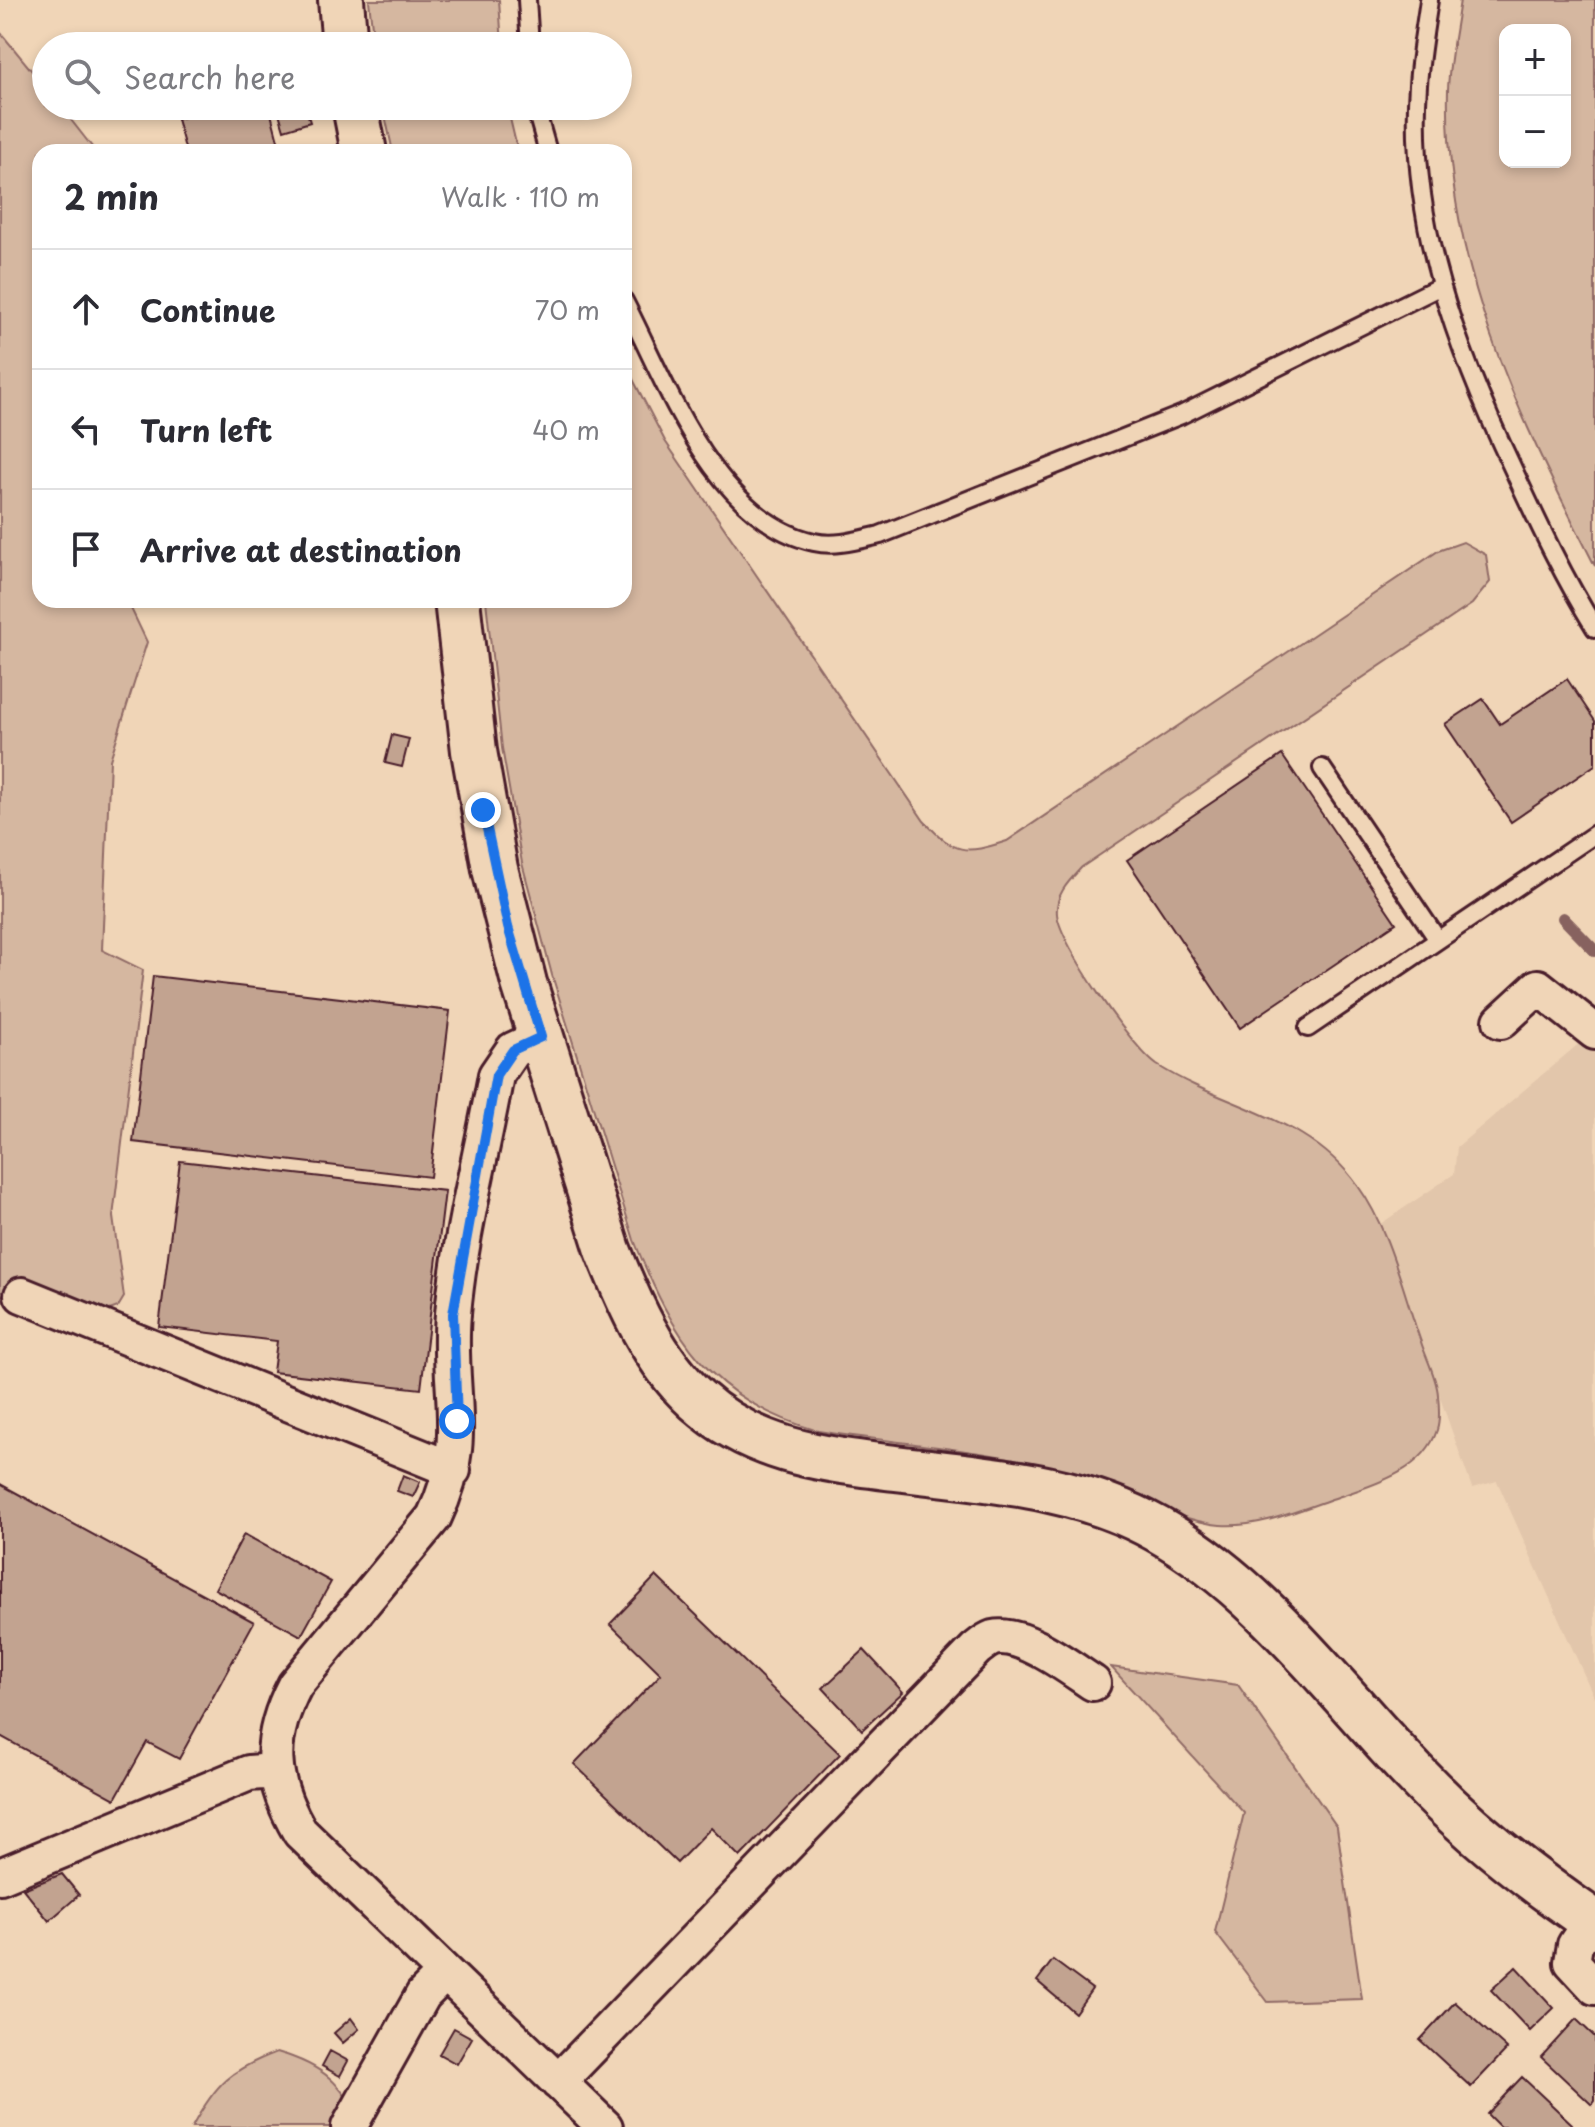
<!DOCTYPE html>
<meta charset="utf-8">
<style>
body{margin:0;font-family:"Playpen Sans",sans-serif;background:#f7f7f7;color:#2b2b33}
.controls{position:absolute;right:24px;top:24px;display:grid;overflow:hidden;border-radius:16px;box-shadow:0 4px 12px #0003}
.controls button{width:72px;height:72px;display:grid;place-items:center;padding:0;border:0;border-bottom:2px solid #e1e1e2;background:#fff;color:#2b2b33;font:40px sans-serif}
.stop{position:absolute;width:24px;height:24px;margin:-18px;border:6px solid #1a73e8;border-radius:50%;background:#fff}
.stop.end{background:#1a73e8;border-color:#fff;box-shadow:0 2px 8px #0008}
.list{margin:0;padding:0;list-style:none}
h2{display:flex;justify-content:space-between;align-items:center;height:104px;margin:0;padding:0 32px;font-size:34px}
h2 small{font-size:26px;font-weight:400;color:#7c7c81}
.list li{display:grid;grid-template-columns:52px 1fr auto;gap:24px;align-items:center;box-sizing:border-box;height:120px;padding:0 32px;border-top:2px solid #e1e1e2}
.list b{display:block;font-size:30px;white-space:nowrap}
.list em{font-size:26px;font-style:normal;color:#7c7c81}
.icon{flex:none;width:44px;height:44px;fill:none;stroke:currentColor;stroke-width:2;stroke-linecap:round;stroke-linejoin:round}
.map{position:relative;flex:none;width:1595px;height:2127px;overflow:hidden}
.search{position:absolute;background:#fff;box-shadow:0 4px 12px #0003;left:32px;top:32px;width:600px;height:88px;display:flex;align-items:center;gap:20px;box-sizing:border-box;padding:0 28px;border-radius:44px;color:#7c7c81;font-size:30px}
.panel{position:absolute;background:#fff;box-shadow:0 4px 12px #0003;left:32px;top:144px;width:600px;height:464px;border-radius:24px}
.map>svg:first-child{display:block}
.built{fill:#e2c6ab}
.green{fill:#d5b7a0;stroke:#906b66;stroke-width:2;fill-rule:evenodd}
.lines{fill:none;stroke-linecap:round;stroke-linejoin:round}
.stream{stroke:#87625f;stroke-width:12}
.building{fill:#c2a390;stroke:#4a1f2b;stroke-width:2}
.lane-casing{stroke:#4a1f2b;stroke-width:22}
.street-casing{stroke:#4a1f2b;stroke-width:40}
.secondary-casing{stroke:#4a1f2b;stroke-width:50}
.lane{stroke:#f0d5b7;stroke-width:16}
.street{stroke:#f0d5b7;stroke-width:34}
.secondary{stroke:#f0d5b7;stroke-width:44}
.route{stroke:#1a73e8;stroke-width:10}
</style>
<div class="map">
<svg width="1595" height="2127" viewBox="0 0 1595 2127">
<rect width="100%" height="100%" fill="#f0d5b7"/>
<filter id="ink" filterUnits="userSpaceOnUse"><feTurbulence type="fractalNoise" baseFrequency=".0125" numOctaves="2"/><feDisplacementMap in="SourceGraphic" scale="16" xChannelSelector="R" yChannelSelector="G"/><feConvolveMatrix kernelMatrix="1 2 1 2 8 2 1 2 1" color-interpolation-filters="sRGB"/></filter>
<g filter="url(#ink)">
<path class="built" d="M1582,1041L1595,1052V1699L1497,1481L1472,1488L1379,1225L1454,1174L1457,1147Z"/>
<path class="green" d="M369,0H499L502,46H374Z
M1460,0H1595V566C1518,415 1444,263 1448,90C1449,60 1456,30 1460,0ZM1505,30H1565V162H1505Z
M0,32L46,88V106H60L96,152H40V600H127L147,642L110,760L102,950L143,970L113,1217L124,1297L118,1307L107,1311L14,1284L0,1297Z
M383,106H507L518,152H393Z
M624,362L665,441L924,821C955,854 964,855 1007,841L1438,551L1463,542L1486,555L1490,582L1472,604L1082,867C1070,880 1055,894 1057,914C1060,944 1132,1048 1157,1065C1226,1109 1308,1115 1358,1186C1390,1230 1403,1292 1421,1342C1426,1358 1437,1378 1438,1395C1439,1405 1440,1421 1437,1430C1423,1474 1366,1487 1329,1500C1295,1512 1256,1528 1220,1525C1170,1520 1122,1486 1075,1473C994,1450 901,1444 818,1431C710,1399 674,1340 634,1240L552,975L522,863L502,748L486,600H624Z
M1111,1667L1238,1685L1337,1827L1362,1999L1268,2002L1215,1932L1244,1813Z
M277,2052C325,2066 341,2083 364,2127H192C216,2083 230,2070 277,2052Z"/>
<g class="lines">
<path class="stream" d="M1563,918L1595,951"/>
</g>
<path class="building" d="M224,106H269L281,152H186L177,119Z
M277,106H305L310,122L284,130Z
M1567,679L1595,721V765L1511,822L1445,724L1483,699L1500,724Z
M392,735L409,739L402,767L385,763Z
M1282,755L1396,923L1240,1028L1127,860Z
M153,976L450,1011L430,1177L133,1142Z
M180,1161L445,1191L421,1389L273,1372L277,1341L159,1327Z
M403,1475L420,1482L413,1497L397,1491Z
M0,1484L254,1622L179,1759L147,1742L115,1799L0,1736Z
M244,1534L331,1582L301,1636L215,1589Z
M656,1576L840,1754L740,1857L711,1828L677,1863L574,1764L661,1674L610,1624Z
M864,1650L903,1692L862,1730L823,1688Z
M62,1874L79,1895L49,1921L23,1889Z
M1053,1960L1092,1989L1075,2013L1037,1981Z
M1516,1967L1554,2008L1530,2031L1491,1990Z
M1455,2002L1507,2049L1471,2087L1420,2040Z
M351,2018L359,2029L343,2043L334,2033Z
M1576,2019L1595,2037V2101L1592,2105L1541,2057Z
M454,2028L472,2038L457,2064L439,2054Z
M330,2051L348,2061L340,2076L322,2066Z
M1522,2077L1572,2124L1570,2127H1500L1487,2114Z"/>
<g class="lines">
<g class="lane-casing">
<path id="lane" d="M527,0L530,46
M1429,0C1425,28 1420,56 1418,85C1408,221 1457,351 1514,471C1539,525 1564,578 1595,628
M535,106L548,152
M624,301C666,382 714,520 814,542C836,547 858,540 880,535L1181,415L1441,286
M1322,768L1438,940
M1308,1028L1595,834"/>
</g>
<g class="street-casing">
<path id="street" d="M1501,1021L1538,987L1595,1032
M541,1037L513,1050L496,1075C482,1154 460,1234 453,1314C446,1394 472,1438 434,1517L295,1685C267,1739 269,1779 300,1832L605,2127
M22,1295L453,1470
M0,1876L249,1773L276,1771
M1591,1921L1575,1945L1572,1962L1595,1987
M558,2082L976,1649C981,1645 987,1640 993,1638C1022,1631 1070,1668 1093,1683
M349,2127L423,1995L445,1973"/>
</g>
<g class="secondary-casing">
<path id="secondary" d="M341,0L345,46
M355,106L364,152
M457,600L474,751L495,869L524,983L608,1250C629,1303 654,1361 697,1400C754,1452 823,1459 895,1468C985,1479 1077,1484 1157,1529C1261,1587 1335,1691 1416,1775C1470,1832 1530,1879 1595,1923"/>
</g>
<use href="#lane" class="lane"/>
<use href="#street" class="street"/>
<use href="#secondary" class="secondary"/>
</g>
</g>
<g class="lines" filter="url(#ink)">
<path class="route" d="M457,1421L453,1314L496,1075L513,1050L541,1037L508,927L483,810"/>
</g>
</svg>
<div class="controls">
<button>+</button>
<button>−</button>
</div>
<div class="stop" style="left:457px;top:1421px"></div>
<div class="stop end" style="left:483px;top:810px"></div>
<div class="search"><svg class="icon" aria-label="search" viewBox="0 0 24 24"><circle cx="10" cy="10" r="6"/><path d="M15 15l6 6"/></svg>Search here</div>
<section class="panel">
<h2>2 min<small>Walk · 110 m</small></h2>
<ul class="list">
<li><svg class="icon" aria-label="ahead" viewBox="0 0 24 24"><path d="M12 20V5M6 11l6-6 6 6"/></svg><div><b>Continue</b></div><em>70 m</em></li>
<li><svg class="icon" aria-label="left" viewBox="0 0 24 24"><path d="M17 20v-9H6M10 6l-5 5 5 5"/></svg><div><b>Turn left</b></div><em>40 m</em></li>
<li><svg class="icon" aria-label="arrive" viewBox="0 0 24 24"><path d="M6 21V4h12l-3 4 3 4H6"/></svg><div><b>Arrive at destination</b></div></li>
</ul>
</section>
</div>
